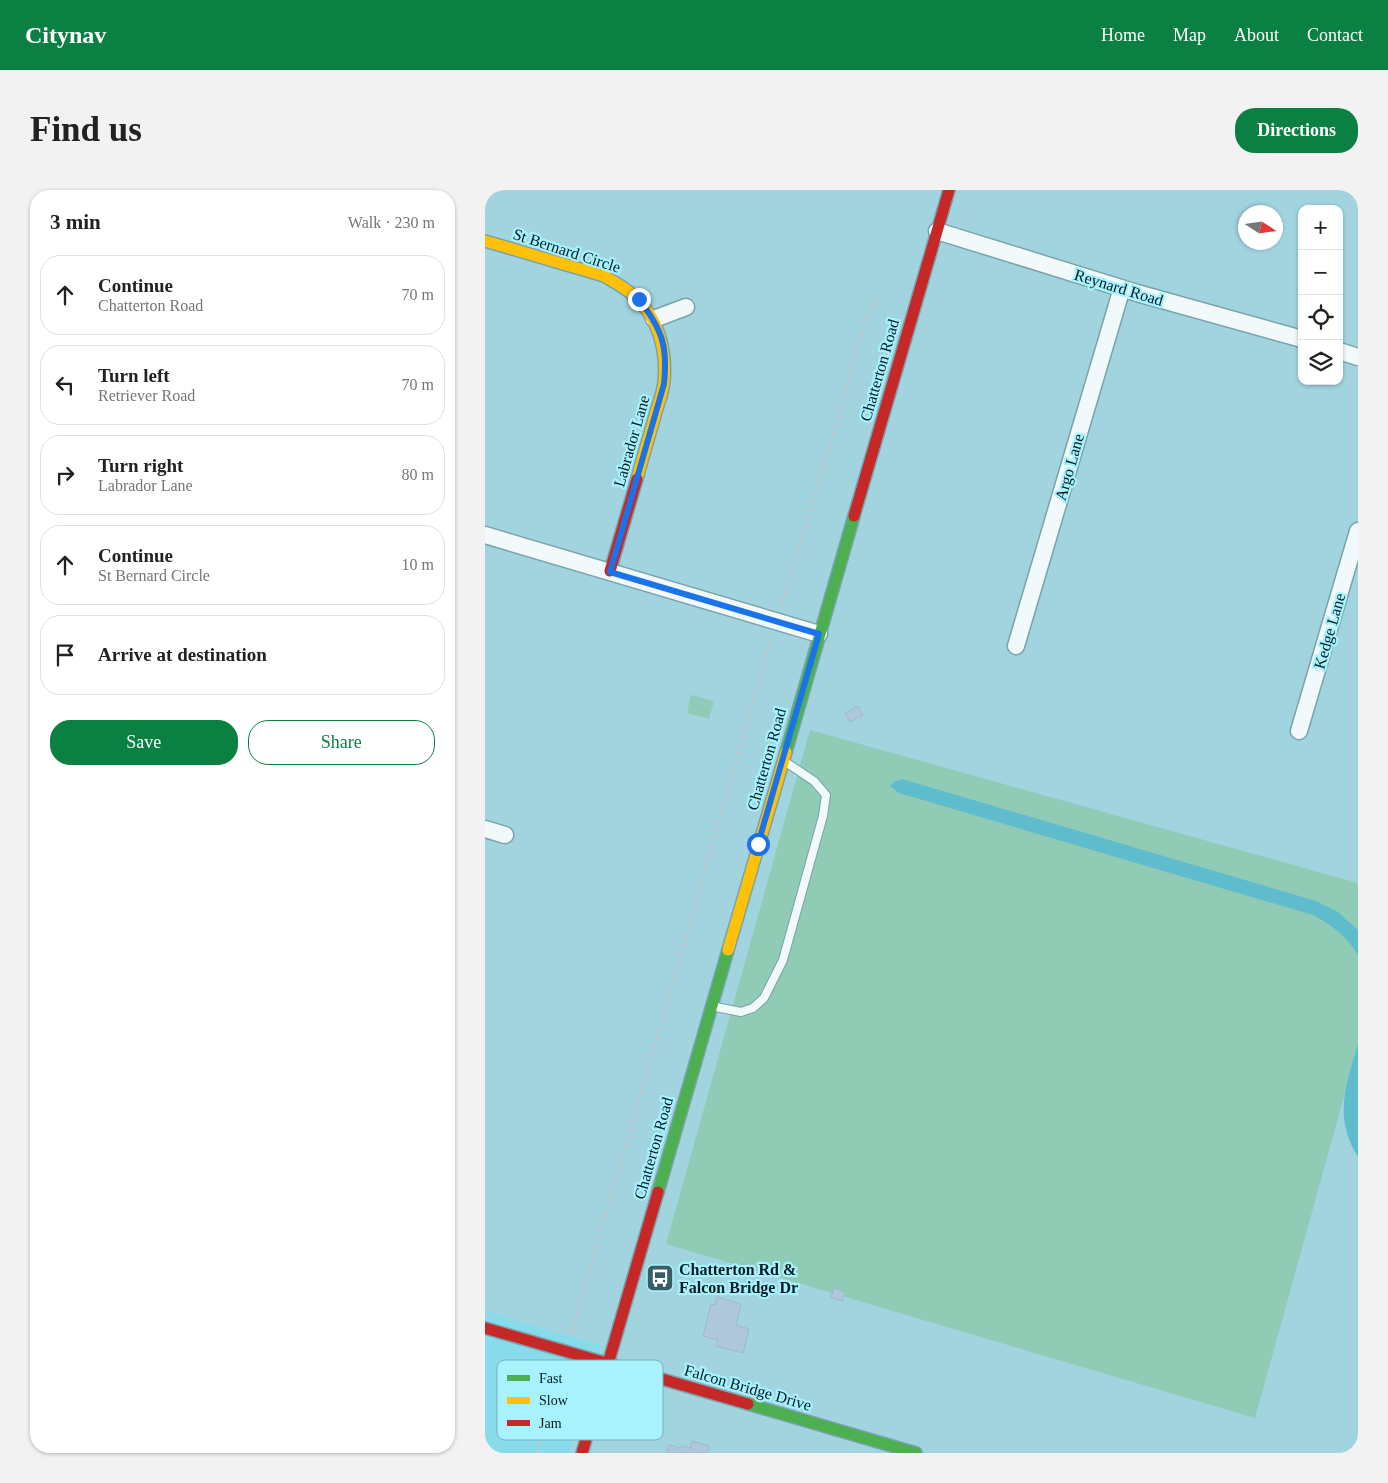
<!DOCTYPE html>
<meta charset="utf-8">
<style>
body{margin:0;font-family:"Times New Roman",serif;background:#f2f2f2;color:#222}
.controls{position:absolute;right:15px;top:15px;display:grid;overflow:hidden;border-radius:10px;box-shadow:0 1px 4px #0004}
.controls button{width:45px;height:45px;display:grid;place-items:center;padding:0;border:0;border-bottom:1px solid #e0e0e0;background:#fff;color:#222;font:25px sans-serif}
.compass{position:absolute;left:753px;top:15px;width:45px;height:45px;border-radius:50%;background:#fff;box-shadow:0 1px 4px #0004;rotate:102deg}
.stop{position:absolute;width:15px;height:15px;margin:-11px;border:4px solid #1a73e8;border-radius:50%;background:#fff}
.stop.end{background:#1a73e8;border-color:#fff;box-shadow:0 1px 5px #0008}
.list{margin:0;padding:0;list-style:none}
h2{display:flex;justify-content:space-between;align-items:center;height:65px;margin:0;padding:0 20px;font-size:21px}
h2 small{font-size:16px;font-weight:400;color:#767676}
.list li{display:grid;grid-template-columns:32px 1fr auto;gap:15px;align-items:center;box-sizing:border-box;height:80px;margin:0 10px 10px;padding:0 10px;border:1px solid #e0e0e0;border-radius:20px}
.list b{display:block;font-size:19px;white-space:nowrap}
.list p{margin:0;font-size:16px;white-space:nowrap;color:#767676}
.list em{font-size:16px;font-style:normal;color:#767676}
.actions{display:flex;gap:10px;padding:15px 20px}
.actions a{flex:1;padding:11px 0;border:1px solid #0b8043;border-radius:20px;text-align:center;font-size:18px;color:#0b8043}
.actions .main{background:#0b8043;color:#fff}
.icon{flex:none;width:28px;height:28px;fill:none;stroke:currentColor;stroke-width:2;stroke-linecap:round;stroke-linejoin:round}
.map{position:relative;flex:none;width:873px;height:1263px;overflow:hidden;border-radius:20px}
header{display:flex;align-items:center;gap:30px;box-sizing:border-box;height:70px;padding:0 25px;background:#0b8043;color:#fff}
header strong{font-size:24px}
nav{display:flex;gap:28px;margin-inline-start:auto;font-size:18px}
.intro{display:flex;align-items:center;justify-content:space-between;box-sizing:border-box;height:120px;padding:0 30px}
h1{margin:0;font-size:35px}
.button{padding:12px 22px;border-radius:20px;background:#0b8043;color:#fff;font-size:18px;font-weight:700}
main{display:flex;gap:30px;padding:0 30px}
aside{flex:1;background:#fff;border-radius:20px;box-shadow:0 1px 4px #0004}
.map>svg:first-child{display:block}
.built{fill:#88dbeb}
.green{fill:#90cbb5}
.water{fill:#5ebccc}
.building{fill:#aec8d9;stroke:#9fbaca}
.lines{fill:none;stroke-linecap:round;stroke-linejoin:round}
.lane-casing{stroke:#79a3ab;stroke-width:10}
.street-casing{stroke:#79a3ab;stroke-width:19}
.fast-casing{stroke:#79a3ab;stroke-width:14}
.slow-casing{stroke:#79a3ab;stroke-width:14}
.jam-casing{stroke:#79a3ab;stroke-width:14}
.path{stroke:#bbcbce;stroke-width:3;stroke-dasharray:4 4;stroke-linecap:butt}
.lane{stroke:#f1f9fa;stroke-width:8}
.street{stroke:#f1f9fa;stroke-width:16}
.fast{stroke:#4caf50;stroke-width:11}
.slow{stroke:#ffc107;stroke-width:11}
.jam{stroke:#c62828;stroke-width:11}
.route{stroke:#1a73e8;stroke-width:6}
.labels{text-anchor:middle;stroke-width:4.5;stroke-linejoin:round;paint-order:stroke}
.street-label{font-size:16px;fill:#001d22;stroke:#a8f1ff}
.poi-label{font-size:16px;font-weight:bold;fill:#001d22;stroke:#a8f1ff;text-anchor:start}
.key{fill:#a8f1ff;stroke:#76b1bd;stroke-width:1}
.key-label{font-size:14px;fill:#001d22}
</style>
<header>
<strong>Citynav</strong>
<nav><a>Home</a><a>Map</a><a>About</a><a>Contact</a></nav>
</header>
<div class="intro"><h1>Find us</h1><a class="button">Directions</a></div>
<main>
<aside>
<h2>3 min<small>Walk · 230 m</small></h2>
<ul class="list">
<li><svg class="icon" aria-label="ahead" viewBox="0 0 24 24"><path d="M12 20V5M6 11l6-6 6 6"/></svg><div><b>Continue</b><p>Chatterton Road</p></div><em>70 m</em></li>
<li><svg class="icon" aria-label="left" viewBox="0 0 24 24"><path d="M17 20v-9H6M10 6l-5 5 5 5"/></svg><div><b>Turn left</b><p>Retriever Road</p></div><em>70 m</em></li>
<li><svg class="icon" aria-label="right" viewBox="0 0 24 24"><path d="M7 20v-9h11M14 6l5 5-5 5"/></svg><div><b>Turn right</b><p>Labrador Lane</p></div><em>80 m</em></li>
<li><svg class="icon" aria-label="ahead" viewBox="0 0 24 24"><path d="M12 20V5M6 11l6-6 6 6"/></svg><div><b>Continue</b><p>St Bernard Circle</p></div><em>10 m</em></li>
<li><svg class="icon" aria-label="arrive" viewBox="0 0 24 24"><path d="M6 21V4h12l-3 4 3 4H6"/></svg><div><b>Arrive at destination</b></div></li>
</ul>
<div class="actions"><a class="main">Save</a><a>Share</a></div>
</aside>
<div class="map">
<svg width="873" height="1263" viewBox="0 0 873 1263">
<rect width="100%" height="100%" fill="#a1d4df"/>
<path class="built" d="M0,1121L117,1156L84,1263H0Z"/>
<path class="green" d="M206,505L229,511L224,529L202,523Z
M325,540L873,693V856L770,1228L181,1054Z"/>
<path class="water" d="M417,589L831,711L853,722L873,740V765C862,747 847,735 828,725L414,603L405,596L409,592Z
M873,854V967C848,927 861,895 873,854Z"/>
<path class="building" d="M373,516L378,525L365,532L360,523Z
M349,1098L360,1102L357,1111L346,1107Z
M232,1107L256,1114L251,1135L264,1139L258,1163L231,1156L233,1150L218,1146L226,1114L230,1115Z
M207,1251L224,1256L222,1263H182L184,1255L195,1258L196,1256L205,1258Z"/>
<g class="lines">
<g class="lane-casing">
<path id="lane" d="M231,817L256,822L268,818L279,808L298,770L338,626L341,605L329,591L302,573"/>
</g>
<g class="street-casing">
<path id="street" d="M452,41L652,103L817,149
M169,129L201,117
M854,161L873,167
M0,345L334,444
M531,456L637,98
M814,541L873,341
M0,639L20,645"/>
</g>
<g class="fast-casing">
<path id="fast" d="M301,562L369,326
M173,1002L243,760
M263,1214L431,1263"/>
</g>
<g class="slow-casing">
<path id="slow" d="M0,51L119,86C129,92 139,97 148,105C173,126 182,160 179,192C178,202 174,212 171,222C165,244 158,266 152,289
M243,760L301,562"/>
</g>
<g class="jam-casing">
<path id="jam" d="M369,326L464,0
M125,381L152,289
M0,1138L263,1214
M97,1263L173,1002"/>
</g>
<path class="path" d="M297,414L345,257L383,122L386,116L395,108
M87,1142L211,714L286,449
M52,1263L76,1182"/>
<use href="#lane" class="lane"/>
<use href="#street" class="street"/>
<use href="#fast" class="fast"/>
<use href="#slow" class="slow"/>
<use href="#jam" class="jam"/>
</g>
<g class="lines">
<path class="route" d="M154,109C177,140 183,155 179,194L125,382L334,444L273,654"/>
</g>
<defs>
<g id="bus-square" transform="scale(1.4375)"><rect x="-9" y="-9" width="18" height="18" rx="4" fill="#385d64" stroke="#a8f1ff"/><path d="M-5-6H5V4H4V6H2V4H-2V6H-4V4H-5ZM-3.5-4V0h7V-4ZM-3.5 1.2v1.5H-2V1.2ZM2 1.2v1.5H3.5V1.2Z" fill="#fff"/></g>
</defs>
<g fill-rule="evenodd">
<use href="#bus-square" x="175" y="1088"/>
</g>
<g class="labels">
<g class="street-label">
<text transform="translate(82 60) rotate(18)" y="6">St Bernard Circle</text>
<text transform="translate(634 97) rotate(17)" y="6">Reynard Road</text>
<text transform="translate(394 180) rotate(-74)" y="6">Chatterton Road</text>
<text transform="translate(146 251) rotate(-74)" y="6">Labrador Lane</text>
<text transform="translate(584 277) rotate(-74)" y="6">Argo Lane</text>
<text transform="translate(844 441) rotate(-74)" y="6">Kedge Lane</text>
<text transform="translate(281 569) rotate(-74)" y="6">Chatterton Road</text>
<text transform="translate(168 958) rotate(-74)" y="6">Chatterton Road</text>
<text transform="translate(263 1197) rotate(16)" y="6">Falcon Bridge Drive</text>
</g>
<g class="poi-label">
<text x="194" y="1085">Chatterton Rd &amp;<tspan x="194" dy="18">Falcon Bridge Dr</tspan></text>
</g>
</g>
<rect x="12" y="1170" width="166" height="80" rx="8" class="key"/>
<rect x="22" y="1185" width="23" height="6" fill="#4caf50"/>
<rect x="22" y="1207" width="23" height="7" fill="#ffc107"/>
<rect x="22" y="1230" width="23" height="6" fill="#c62828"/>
<g class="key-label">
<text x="54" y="1193">Fast</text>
<text x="54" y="1215">Slow</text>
<text x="54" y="1238">Jam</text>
</g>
</svg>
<div class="controls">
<button>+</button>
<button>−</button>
<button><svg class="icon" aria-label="locate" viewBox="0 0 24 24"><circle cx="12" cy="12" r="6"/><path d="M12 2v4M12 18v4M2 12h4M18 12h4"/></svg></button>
<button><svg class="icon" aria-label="layers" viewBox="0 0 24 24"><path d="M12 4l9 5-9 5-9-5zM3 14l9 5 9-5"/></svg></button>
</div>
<svg class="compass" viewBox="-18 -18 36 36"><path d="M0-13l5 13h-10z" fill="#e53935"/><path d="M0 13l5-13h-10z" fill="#767676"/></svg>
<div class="stop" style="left:273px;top:654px"></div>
<div class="stop end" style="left:154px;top:109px"></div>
</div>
</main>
